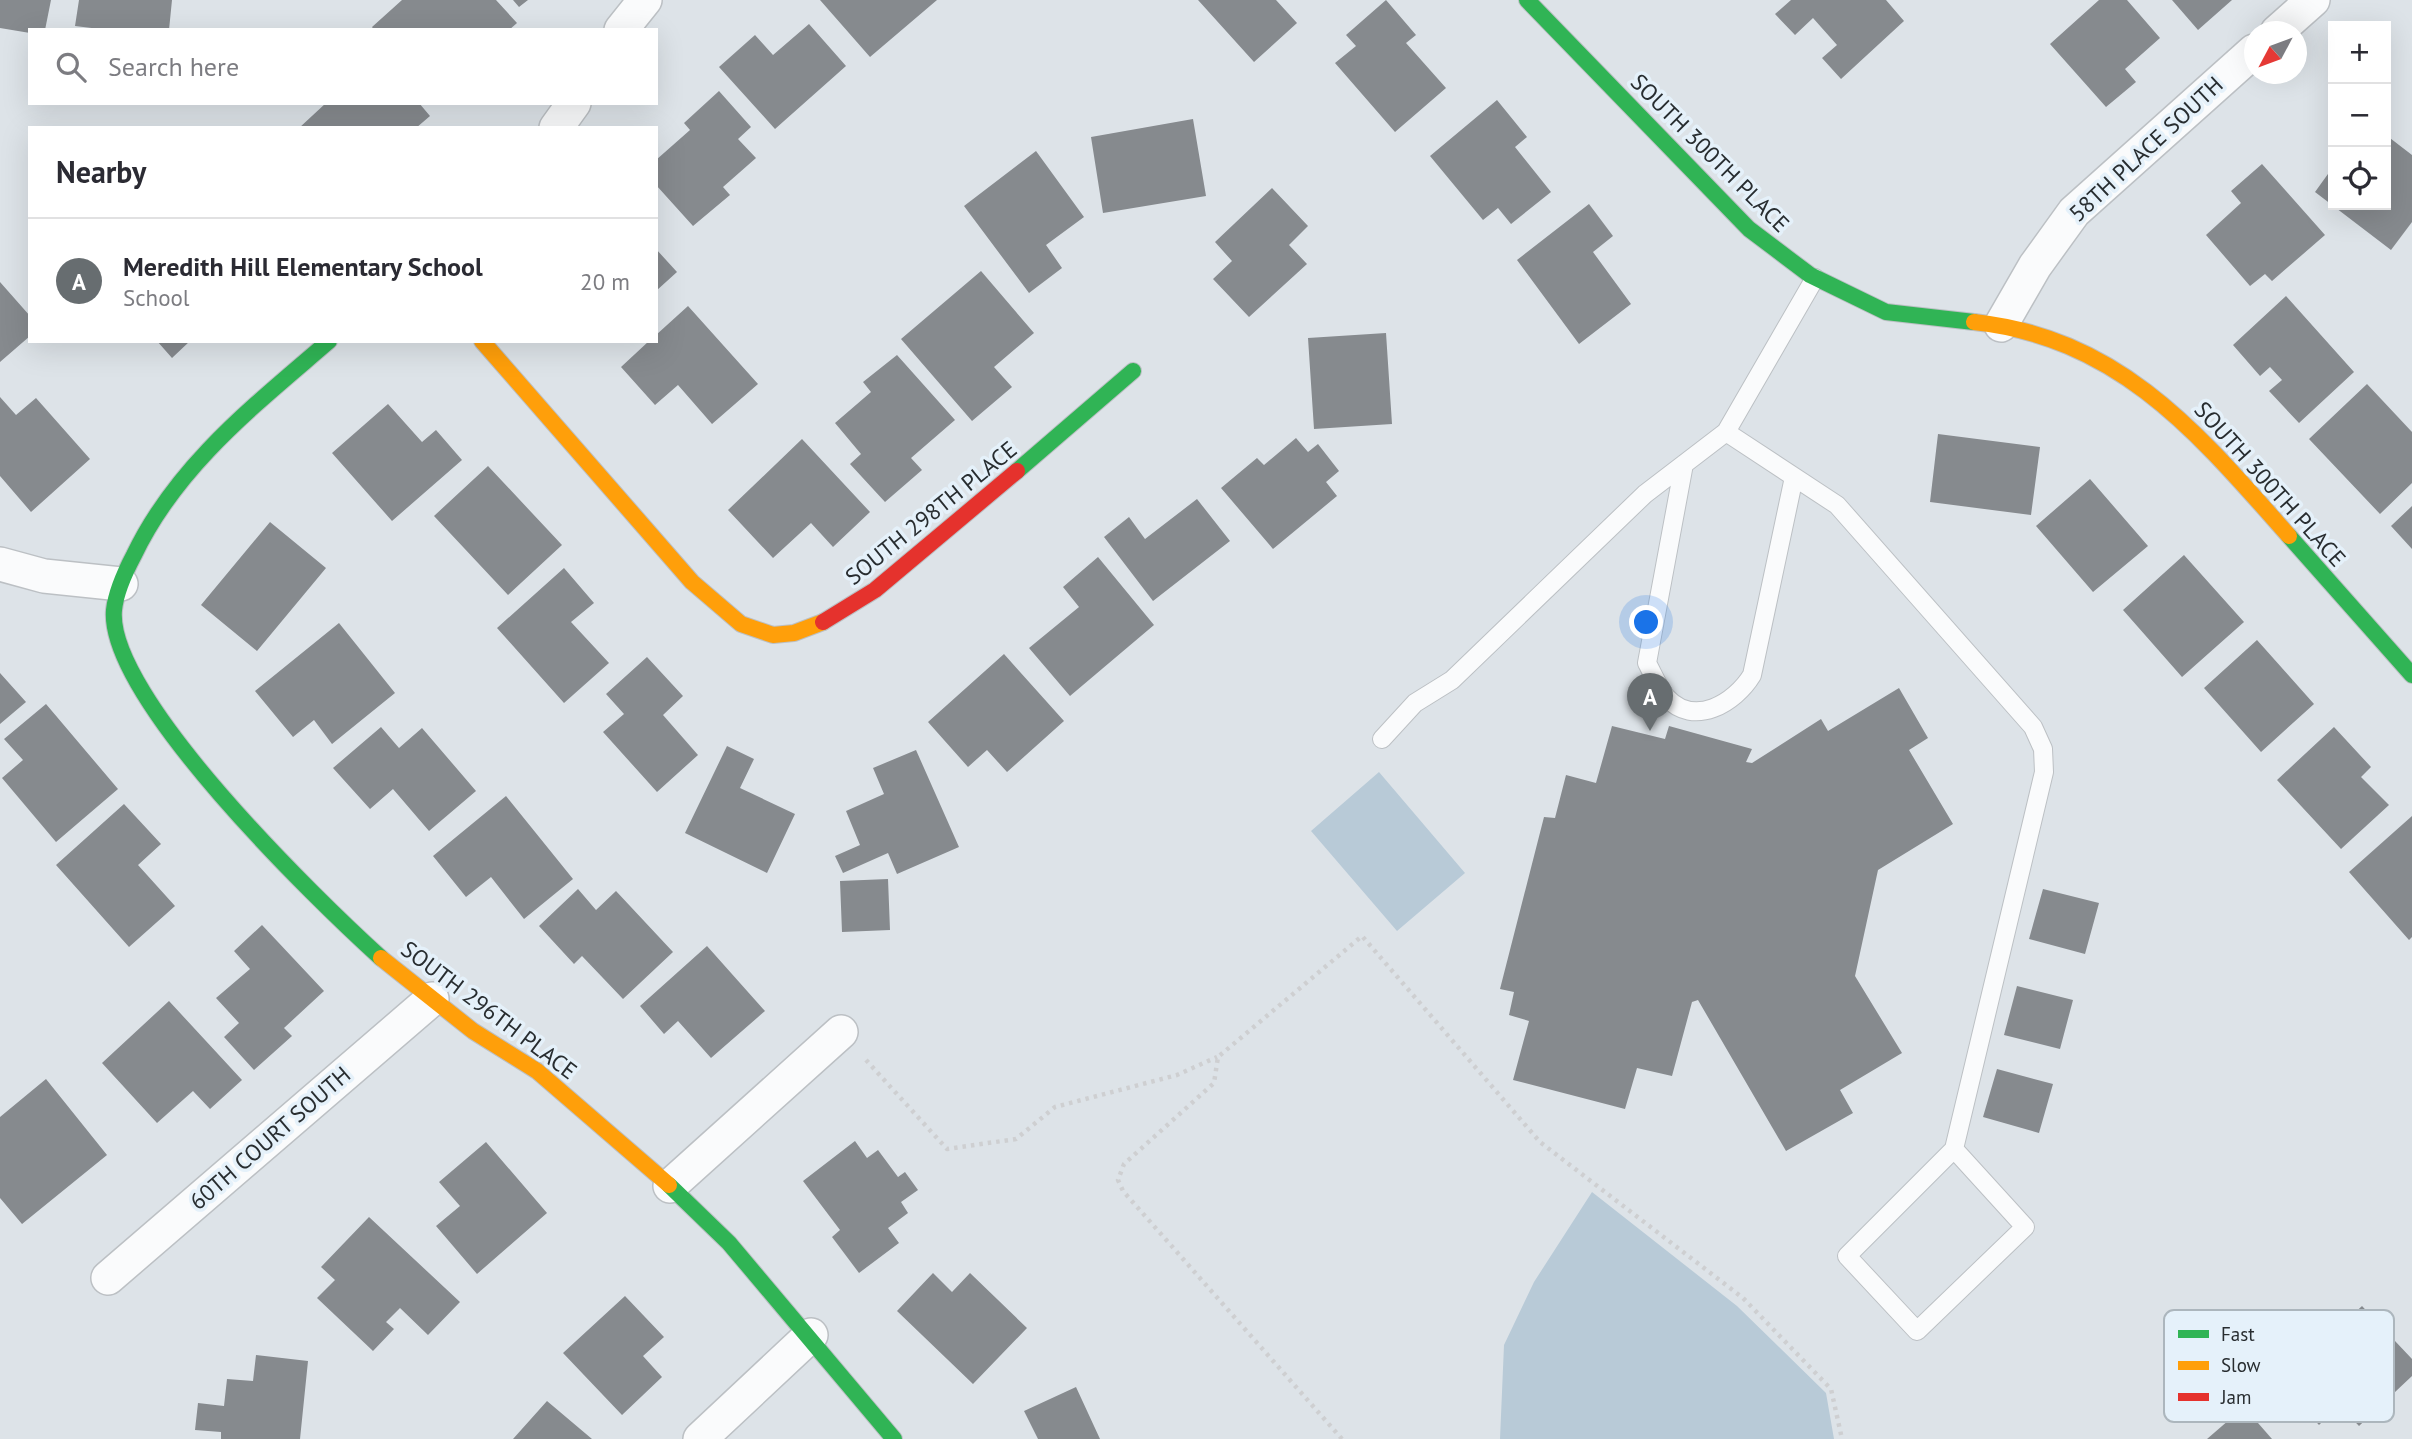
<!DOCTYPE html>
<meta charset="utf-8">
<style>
body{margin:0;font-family:"PT Sans",sans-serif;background:#f7f7f7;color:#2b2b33}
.controls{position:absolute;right:21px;top:21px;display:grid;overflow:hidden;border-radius:0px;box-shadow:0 7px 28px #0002}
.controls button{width:63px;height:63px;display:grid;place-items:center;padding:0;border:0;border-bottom:2px solid #e1e1e2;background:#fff;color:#2b2b33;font:35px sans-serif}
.compass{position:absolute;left:2244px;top:21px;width:63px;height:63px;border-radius:50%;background:#fff;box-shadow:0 7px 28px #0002;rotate:229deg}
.you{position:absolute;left:1647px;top:623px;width:24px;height:24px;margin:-18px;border:5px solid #fff;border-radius:50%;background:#1a73e8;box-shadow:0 0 0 10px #1a73e833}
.badge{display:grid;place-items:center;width:46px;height:46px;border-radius:50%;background:#676d70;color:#fff;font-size:23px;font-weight:700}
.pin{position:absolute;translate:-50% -58px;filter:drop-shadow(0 2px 4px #0008)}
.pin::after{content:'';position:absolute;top:37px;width:24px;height:21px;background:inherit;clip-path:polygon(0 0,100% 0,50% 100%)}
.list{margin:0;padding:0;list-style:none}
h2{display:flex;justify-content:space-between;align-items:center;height:91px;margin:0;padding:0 28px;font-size:30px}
h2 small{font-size:23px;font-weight:400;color:#7c7c81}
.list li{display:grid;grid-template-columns:46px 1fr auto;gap:21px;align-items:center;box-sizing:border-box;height:126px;padding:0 28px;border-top:2px solid #e1e1e2}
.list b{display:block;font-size:26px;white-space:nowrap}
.list p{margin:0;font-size:23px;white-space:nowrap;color:#7c7c81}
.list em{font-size:23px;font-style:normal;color:#7c7c81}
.icon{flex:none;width:38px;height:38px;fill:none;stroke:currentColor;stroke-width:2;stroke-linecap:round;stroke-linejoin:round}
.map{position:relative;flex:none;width:2412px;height:1439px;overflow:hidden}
.search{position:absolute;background:#fff;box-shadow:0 7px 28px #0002;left:28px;top:28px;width:630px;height:77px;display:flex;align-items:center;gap:18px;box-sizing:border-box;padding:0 24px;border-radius:0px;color:#7c7c81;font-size:26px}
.panel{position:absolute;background:#fff;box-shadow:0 7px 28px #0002;left:28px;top:126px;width:630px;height:217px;border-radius:0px}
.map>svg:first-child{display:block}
.green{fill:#b8cad7}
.building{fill:#868a8e}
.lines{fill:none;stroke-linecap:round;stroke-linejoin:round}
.lane-casing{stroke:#bcc0c4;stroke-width:20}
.street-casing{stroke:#bcc0c4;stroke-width:36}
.fast-casing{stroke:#bcc0c4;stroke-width:18}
.slow-casing{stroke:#bcc0c4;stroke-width:18}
.jam-casing{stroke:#bcc0c4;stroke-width:18}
.path{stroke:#cecfd1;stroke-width:4.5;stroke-dasharray:3.5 5;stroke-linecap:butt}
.lane{stroke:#fafbfc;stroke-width:18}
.street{stroke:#fafbfc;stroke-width:33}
.fast{stroke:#30b455;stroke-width:16}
.slow{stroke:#ff9f0a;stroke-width:16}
.jam{stroke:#e5322d;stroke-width:16}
.labels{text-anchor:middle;stroke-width:7;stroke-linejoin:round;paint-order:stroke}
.street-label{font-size:23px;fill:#282d30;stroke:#e5f1fa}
.key{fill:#e5f1fa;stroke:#acb6bd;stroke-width:2}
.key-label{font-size:19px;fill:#282d30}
</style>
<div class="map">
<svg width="2412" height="1439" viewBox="0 0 2412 1439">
<rect width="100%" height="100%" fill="#dde3e8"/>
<path class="green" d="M1379,772L1465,873L1397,931L1311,831Z
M1592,1192L1737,1306L1826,1393L1834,1439H1500L1504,1345L1534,1282Z"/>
<path class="building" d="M0,0H51L45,30H30V33L0,28Z
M79,0H172L169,30H108L75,26Z
M402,0H496L517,23L509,30H374L372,27Z
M513,0H528L519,7Z
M820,0H937L870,57Z
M1198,0H1276L1297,23L1254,62Z
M1386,0L1416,35L1406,43L1446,88L1395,132L1335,63L1356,46L1346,35Z
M1791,0H1886L1904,21L1841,79L1822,58L1837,45L1813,18L1795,35L1775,14Z
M2099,0H2127L2160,38L2125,69L2136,82L2106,107L2050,44Z
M2172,0H2232L2198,30Z
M809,24L846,66L775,129L719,67L755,35L773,55Z
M719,91L751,127L738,139L756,158L723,187L730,195L693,226L656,185V160L690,130L684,123Z
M1497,100L1527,137L1515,147L1551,192L1511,224L1498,208L1483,220L1430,156Z
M326,103H419L430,116L416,128H299Z
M1193,119L1206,196L1103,213L1091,137Z
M2386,135L2412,155V222L2391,250L2315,192L2333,167V205H2386Z
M1036,151L1084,217L1046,245L1062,268L1029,293L964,206Z
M2262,164L2325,235L2272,281L2265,274L2250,286L2206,235L2241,203L2231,191Z
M1272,188L1308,226L1289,245L1307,264L1249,317L1213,279L1232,261L1215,242Z
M1589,204L1613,236L1593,252L1631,304L1579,344L1517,260Z
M656,249L677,272L656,291Z
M981,271L1034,333L994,367L1012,387L972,421L901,339Z
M0,282L30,316V336L0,362Z
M2286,296L2354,372L2299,423L2269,391L2282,380L2270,367L2260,376L2233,345Z
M688,306L758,384L712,424L678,385L655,405L621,367L649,341H656V335Z
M1386,333L1392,424L1314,429L1308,338Z
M157,341H190L172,358Z
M897,355L955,420L911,458L922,470L885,502L850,464L861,454L835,423L871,392L863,382Z
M2367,384L2412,432V483L2380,514L2309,439Z
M0,397L16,415L36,398L90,459L31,512L0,476Z
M388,404L422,442L436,430L462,460L392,521L332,453Z
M1938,434L2040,447L2031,515L1930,502Z
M1296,438L1308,452L1318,444L1339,471L1326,482L1337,496L1273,549L1221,488L1257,458L1264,465Z
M802,439L870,512L833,547L811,523L773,558L728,510Z
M488,466L562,545L508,595L434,516Z
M2090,479L2148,546L2093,592L2036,526Z
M1197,499L1230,541L1153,601L1104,537L1129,517L1145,539Z
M2412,506V549L2391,526Z
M270,522L326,568L257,651L201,605Z
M2184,555L2244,622L2182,677L2123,610Z
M1098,557L1154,625L1070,696L1029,648L1079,607L1063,587Z
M564,568L594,603L571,622L609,663L564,703L497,628Z
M339,623L395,693L332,744L314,720L293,737L255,691Z
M2257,640L2314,704L2261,752L2204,688Z
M1004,654L1064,721L1007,772L987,750L968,767L928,722Z
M647,657L683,696L663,715L698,755L657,792L603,732L624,714L606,694Z
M0,673L26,702L0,724Z
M1899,688L1928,738L1909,750L1953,824L1878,870L1855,976L1902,1053L1840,1090L1853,1113L1786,1151L1698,1000L1692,1002L1672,1076L1637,1068L1625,1109L1513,1080L1529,1021L1509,1015L1514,992L1500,989L1544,817L1555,818L1566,775L1596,783L1612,726L1665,739L1669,726L1752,749L1746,762L1752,763L1821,719L1828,731Z
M46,704L118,789L56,842L2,778L23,760L4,739Z
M381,727L399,748L422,728L476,791L429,831L393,789L370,809L333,768Z
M2334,727L2371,767L2361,777L2389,805L2341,849L2277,780Z
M727,746L754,759L740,788L795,814L767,873L685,833Z
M916,750L959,847L897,874L888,853L843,873L835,856L860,845L846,811L884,794L873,768Z
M506,796L573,879L524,919L491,877L466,897L433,856Z
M124,804L161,844L138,865L175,906L129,947L56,865Z
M2412,816V937L2409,940L2349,872Z
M888,879L890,930L842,932L840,881Z
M578,889L596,910L616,891L673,952L623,999L582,956L574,964L539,926Z
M2043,889L2099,903L2085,954L2029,939Z
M262,925L324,991L284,1028L292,1036L254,1070L224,1037L239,1023L216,998L250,969L234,951Z
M707,946L765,1011L711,1058L678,1021L664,1034L640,1006Z
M2017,986L2073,1000L2060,1049L2004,1035Z
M169,1001L242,1080L210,1109L193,1091L157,1123L102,1063Z
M1997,1069L2053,1084L2039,1133L1983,1117Z
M46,1079L107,1155L22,1224L0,1198V1117Z
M855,1141L867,1158L878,1150L898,1177L905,1172L918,1190L901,1202L908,1213L888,1228L899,1243L859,1273L832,1237L840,1230L803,1181Z
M486,1142L547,1213L477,1274L436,1226L460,1206L439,1182Z
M369,1217L460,1302L428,1335L400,1308L386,1322L394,1329L373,1351L317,1298L335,1280L321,1267Z
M933,1273L952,1292L970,1273L1027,1328L973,1384L897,1311Z
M625,1296L664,1337L643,1356L662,1377L622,1415L563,1353Z
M2362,1306L2412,1359V1376L2359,1426L2339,1405L2319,1425L2280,1383Z
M256,1355L308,1361L300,1439H221V1432L195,1430L198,1403L224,1406L227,1379L253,1381Z
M1076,1387L1100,1439H1038L1024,1411Z
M547,1401L592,1439H513Z
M2244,1407L2272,1439H2207Z"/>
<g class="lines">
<g class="lane-casing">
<path id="lane" d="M1726,432L1837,505L2033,727L2043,749L2044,772L1954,1149L1847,1256L1917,1331L2025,1227L1954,1149
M1684,464L1647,663C1653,674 1658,687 1666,697C1694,728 1735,703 1752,675L1794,477
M1382,739L1415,703L1452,680L1645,494L1726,432L1815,278"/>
</g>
<g class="street-casing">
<path id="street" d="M621,30L645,0
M2277,32L2313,0
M556,128L574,103
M2001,325L2035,266L2074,212L2254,51
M0,564L44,576L121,584
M670,1186L841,1032
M108,1278L432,999
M700,1439L811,1335"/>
</g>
<g class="fast-casing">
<path id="fast" d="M1527,0L1749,229L1810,275L1886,312L1974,322
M329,341C255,405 177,465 134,555C125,572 116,591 114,610C106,696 317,900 381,958
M1017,471L1133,371
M2289,536L2412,675
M669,1185L729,1243L894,1439"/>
</g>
<g class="slow-casing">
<path id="slow" d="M1974,322C2120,338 2198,433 2289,536
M482,341L692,582L741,624L773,635L794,633L823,622
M381,958L473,1031L537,1071L669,1185"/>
</g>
<g class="jam-casing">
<path id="jam" d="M823,622L875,590L1017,471"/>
</g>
<path class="path" d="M866,1060L947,1149L1016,1139L1055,1107L1177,1075L1217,1057
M1342,1439L1123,1191L1118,1180L1124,1164L1214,1083L1218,1057L1362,936L1540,1142L1743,1298L1831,1389L1842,1439"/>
<use href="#lane" class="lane"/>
<use href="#street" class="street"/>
<use href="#fast" class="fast"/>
<use href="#slow" class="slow"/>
<use href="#jam" class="jam"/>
</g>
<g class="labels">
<g class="street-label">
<text transform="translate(2146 149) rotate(-43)" y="8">58TH PLACE SOUTH</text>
<text transform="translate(1710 153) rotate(45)" y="8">SOUTH 300TH PLACE</text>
<text transform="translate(2270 484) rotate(48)" y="8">SOUTH 300TH PLACE</text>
<text transform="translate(931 513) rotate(-39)" y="8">SOUTH 298TH PLACE</text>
<text transform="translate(489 1010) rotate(37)" y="8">SOUTH 296TH PLACE</text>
<text transform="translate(270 1138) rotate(-41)" y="8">60TH COURT SOUTH</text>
</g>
</g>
<rect x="2164" y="1310" width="230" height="112" rx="10" class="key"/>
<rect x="2178" y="1330" width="31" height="8" fill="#30b455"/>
<rect x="2178" y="1361" width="31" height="9" fill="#ff9f0a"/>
<rect x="2178" y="1393" width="31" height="8" fill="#e5322d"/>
<g class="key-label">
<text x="2221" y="1341">Fast</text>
<text x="2221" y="1372">Slow</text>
<text x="2221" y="1404">Jam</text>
</g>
</svg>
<div class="controls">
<button>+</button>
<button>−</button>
<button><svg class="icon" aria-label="locate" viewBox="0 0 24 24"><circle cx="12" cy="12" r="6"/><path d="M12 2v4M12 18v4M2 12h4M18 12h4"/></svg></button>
</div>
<svg class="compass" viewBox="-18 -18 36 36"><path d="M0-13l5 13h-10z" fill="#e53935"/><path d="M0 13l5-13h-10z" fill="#7c7c81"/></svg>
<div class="you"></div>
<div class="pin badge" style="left:1650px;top:731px">A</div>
<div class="search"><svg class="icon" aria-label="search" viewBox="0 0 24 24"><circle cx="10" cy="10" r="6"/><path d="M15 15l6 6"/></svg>Search here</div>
<section class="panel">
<h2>Nearby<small></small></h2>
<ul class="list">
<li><span class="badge">A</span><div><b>Meredith Hill Elementary School</b><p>School</p></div><em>20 m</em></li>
</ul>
</section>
</div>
